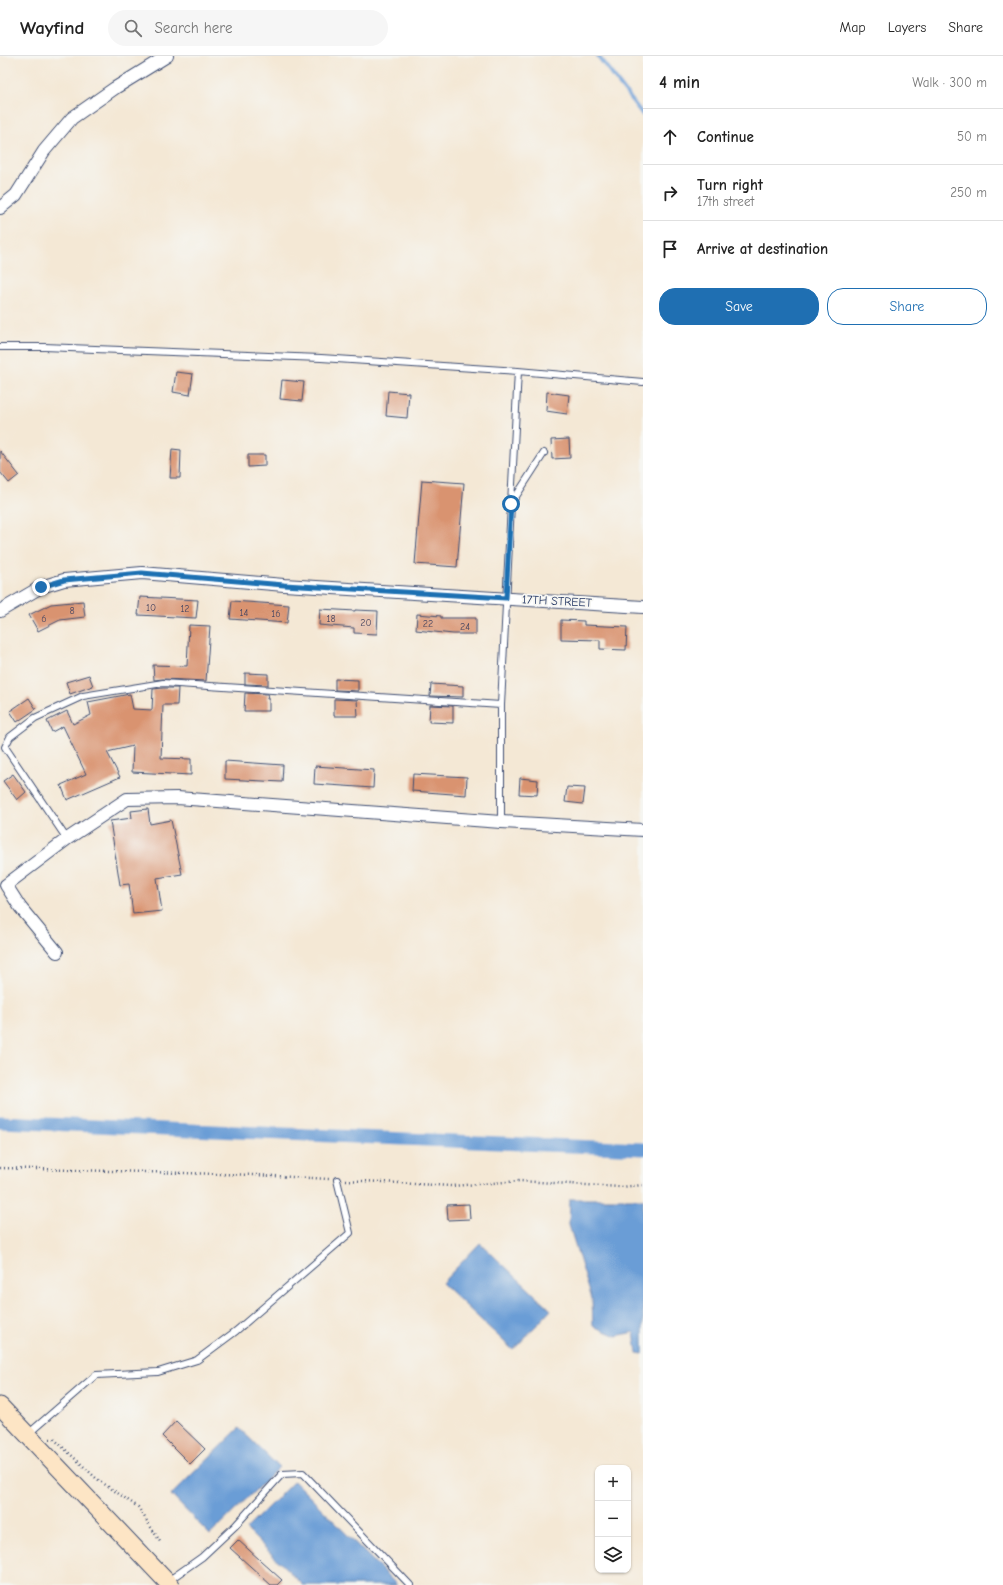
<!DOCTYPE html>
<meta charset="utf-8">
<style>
body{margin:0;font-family:"Comic Neue",sans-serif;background:#f6f6f6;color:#222}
.controls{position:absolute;right:12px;bottom:12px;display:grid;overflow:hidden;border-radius:8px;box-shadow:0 1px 3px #0004}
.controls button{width:36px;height:36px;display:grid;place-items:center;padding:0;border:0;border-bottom:1px solid #e0e0e0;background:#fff;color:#222;font:20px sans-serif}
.stop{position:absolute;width:12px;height:12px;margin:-9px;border:3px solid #1f6fb2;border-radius:50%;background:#fff}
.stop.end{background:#1f6fb2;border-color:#fff;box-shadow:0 1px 4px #0008}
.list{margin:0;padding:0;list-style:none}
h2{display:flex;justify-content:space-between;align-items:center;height:52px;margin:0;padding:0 16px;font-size:17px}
h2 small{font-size:13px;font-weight:400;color:#767676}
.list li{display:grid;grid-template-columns:26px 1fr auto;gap:12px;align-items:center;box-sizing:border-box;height:56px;padding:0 16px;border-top:1px solid #e0e0e0}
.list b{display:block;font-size:15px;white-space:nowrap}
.list p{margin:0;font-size:13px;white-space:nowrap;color:#767676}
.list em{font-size:13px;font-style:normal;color:#767676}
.actions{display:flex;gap:8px;padding:12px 16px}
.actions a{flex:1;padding:9px 0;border:1px solid #1f6fb2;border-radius:16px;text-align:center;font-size:14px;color:#1f6fb2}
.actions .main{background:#1f6fb2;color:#fff}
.icon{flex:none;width:22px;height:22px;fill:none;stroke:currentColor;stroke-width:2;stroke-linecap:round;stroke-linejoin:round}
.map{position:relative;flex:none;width:643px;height:1529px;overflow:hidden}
header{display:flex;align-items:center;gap:24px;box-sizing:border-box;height:56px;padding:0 20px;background:#fff;border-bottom:1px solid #e0e0e0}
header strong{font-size:19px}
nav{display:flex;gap:22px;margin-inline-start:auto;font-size:14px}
.search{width:280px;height:36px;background:#f6f6f6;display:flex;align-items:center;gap:10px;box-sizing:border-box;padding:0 14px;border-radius:22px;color:#767676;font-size:15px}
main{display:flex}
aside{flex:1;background:#fff}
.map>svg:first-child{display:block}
.water{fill:#6a9dd6;stroke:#42669a}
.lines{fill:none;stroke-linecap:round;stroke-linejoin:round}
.stream{stroke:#6a9dd6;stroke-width:4}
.canal{stroke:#6a9dd6;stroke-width:13}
.building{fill:#d9936f}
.service-casing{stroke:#3c4b70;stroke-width:8}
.minor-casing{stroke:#3c4b70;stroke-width:14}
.secondary-casing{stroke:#3c4b70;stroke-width:19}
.path{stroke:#3c4b70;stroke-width:2.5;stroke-dasharray:1 3;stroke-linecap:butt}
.service{stroke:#fff;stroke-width:6}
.minor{stroke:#fff;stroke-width:12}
.secondary{stroke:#fde5c5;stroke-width:17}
.route{stroke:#1f6fb2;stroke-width:5}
.labels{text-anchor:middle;stroke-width:3.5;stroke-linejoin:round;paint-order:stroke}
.number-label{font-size:10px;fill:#4a4862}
.street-label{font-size:12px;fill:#1b2f5e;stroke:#f6f6f2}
</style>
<header>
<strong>Wayfind</strong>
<div class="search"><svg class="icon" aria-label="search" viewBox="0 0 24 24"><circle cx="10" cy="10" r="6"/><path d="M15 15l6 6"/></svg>Search here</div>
<nav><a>Map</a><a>Layers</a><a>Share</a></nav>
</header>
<main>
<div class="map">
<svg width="643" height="1529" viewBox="0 0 643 1529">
<rect width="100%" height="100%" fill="#f6f6f2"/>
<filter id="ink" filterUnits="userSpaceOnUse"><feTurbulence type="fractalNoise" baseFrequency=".025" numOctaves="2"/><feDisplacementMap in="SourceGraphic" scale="8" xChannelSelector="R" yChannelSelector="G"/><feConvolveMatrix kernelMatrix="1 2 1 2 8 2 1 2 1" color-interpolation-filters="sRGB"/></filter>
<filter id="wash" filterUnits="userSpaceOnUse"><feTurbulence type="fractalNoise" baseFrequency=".012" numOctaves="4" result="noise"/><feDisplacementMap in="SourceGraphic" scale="16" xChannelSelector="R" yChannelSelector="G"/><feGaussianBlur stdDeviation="0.9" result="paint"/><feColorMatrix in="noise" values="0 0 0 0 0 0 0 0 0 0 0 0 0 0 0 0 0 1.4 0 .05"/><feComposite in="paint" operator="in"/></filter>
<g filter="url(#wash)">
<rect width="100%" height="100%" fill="#f4e8d5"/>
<path class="water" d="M570,1143H643V1298L637,1297L634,1276L616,1280L593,1270L592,1243L569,1169Z
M480,1187L551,1254L513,1294L442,1227Z
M239,1372L279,1411L210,1479L171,1439Z
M294,1425L397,1529H303L246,1473Z"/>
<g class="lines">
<path class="stream" d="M598,0L643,59"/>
<path class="canal" d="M0,1066L643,1093"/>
</g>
<g id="blocks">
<path class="building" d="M176,316L193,318L190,339L173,336Z
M282,324L304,326L302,345L280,343Z
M388,335L409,337L407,362L386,360Z
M547,336L569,339L567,358L546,355Z
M569,383L570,402L552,403L551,384Z
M172,393L181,394L180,422H170Z
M0,395L19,419L9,427L0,416Z
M248,399H265V410L248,411Z
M422,424L464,427L457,511L415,508Z
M140,541L198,544L196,562L138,559Z
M83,545L85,561L60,564L38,575L29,559L51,548Z
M232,545L289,549L287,567L230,563Z
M320,553L355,555V554L378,555L377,578L354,577V572L319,569Z
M417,558L441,560V562H476V578H453L416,574Z
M561,564L584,565V569L627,571L626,594L600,593V584L561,583Z
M189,569L210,570L206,625L163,623L154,624L153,609L187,610Z
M245,617L268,618V629L245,628Z
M89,619L93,630L70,638L66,626Z
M335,623L358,624V635L335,634Z
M431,628L463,630V641L430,640Z
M163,632H178L177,649H163L161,702L191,703V719L132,716L133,690L107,696L120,721L67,744L61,729L86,718L63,670L52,676L47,665L67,655L73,668L91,659L88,646L130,638L133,653L152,654L153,633Z
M245,637L268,638L267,643H269V655H244Z
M29,642L36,653L17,666L10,655Z
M334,643L357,644L358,660H334Z
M430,649L453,650V667L429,666Z
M225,705L283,709L282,726L225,723Z
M315,710L374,714L373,732L314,728Z
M13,718L26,736L17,744L3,725Z
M413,718L467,721L466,739L412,735Z
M520,722L538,724L537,739L519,738Z
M567,731L585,732L583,748L565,746Z
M148,753L150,768L171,764L182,818L157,822L162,855L133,858L129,828L120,829L110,765L132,762L131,755Z
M469,1148L470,1163L448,1164L447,1149Z
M176,1365L205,1393L190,1408L162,1380Z
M238,1484L282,1524L277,1529H271L230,1492Z"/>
</g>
</g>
<g filter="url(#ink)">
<use href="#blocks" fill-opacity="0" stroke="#3c4b70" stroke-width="1"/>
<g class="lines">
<g class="service-casing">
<path id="service" d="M0,291H44L321,302L518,315L643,326
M511,447L518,315
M501,766V649L511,448L544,397
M67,783L5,691L10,681L35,662L83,640L163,627L501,649
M28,1378L96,1319L158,1316L197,1304L236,1275L350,1177L337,1124
M168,1525L202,1501L235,1470L282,1418L303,1417L410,1529"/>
</g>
<g class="minor-casing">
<path id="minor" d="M0,152L16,139L44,95L72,62L115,32L167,0
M0,555L41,531L64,524L142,517L284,529L643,551
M6,829L67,783L127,743L177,742L501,766L643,774
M6,829L20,851L57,896"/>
</g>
<g class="secondary-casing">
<path id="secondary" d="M0,1350L170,1529"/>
</g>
<path class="path" d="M0,1112L256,1119L329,1123
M346,1124L451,1130L520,1125L620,1131L643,1129
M50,1383H54L97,1423L138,1451L161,1487"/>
<use href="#service" class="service"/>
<use href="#minor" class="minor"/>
<use href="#secondary" class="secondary"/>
</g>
</g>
<g class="lines" filter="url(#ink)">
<path class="route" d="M41,531L64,524L142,517L284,529L506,542L511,448"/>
</g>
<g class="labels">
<g class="number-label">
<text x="151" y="555">10</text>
<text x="185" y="556">12</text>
<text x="72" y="558">8</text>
<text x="244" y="560">14</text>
<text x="276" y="561">16</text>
<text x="44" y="566">6</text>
<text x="331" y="566">18</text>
<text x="366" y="570">20</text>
<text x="428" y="571">22</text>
<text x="465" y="574">24</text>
</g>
<g class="street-label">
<text transform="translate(557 545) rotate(3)" y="4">17TH STREET</text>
</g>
</g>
</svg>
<div class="controls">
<button>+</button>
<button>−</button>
<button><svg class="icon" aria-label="layers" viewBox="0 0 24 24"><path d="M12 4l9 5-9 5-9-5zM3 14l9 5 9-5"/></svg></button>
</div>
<div class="stop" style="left:511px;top:448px"></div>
<div class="stop end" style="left:41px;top:531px"></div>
</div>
<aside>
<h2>4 min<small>Walk · 300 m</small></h2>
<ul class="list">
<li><svg class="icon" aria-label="ahead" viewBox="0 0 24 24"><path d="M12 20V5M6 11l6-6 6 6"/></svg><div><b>Continue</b></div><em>50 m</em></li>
<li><svg class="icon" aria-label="right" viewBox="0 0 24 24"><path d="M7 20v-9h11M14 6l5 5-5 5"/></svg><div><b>Turn right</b><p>17th street</p></div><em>250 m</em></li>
<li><svg class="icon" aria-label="arrive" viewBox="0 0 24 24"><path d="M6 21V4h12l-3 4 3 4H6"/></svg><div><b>Arrive at destination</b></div></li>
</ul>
<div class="actions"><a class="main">Save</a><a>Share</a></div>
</aside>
</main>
